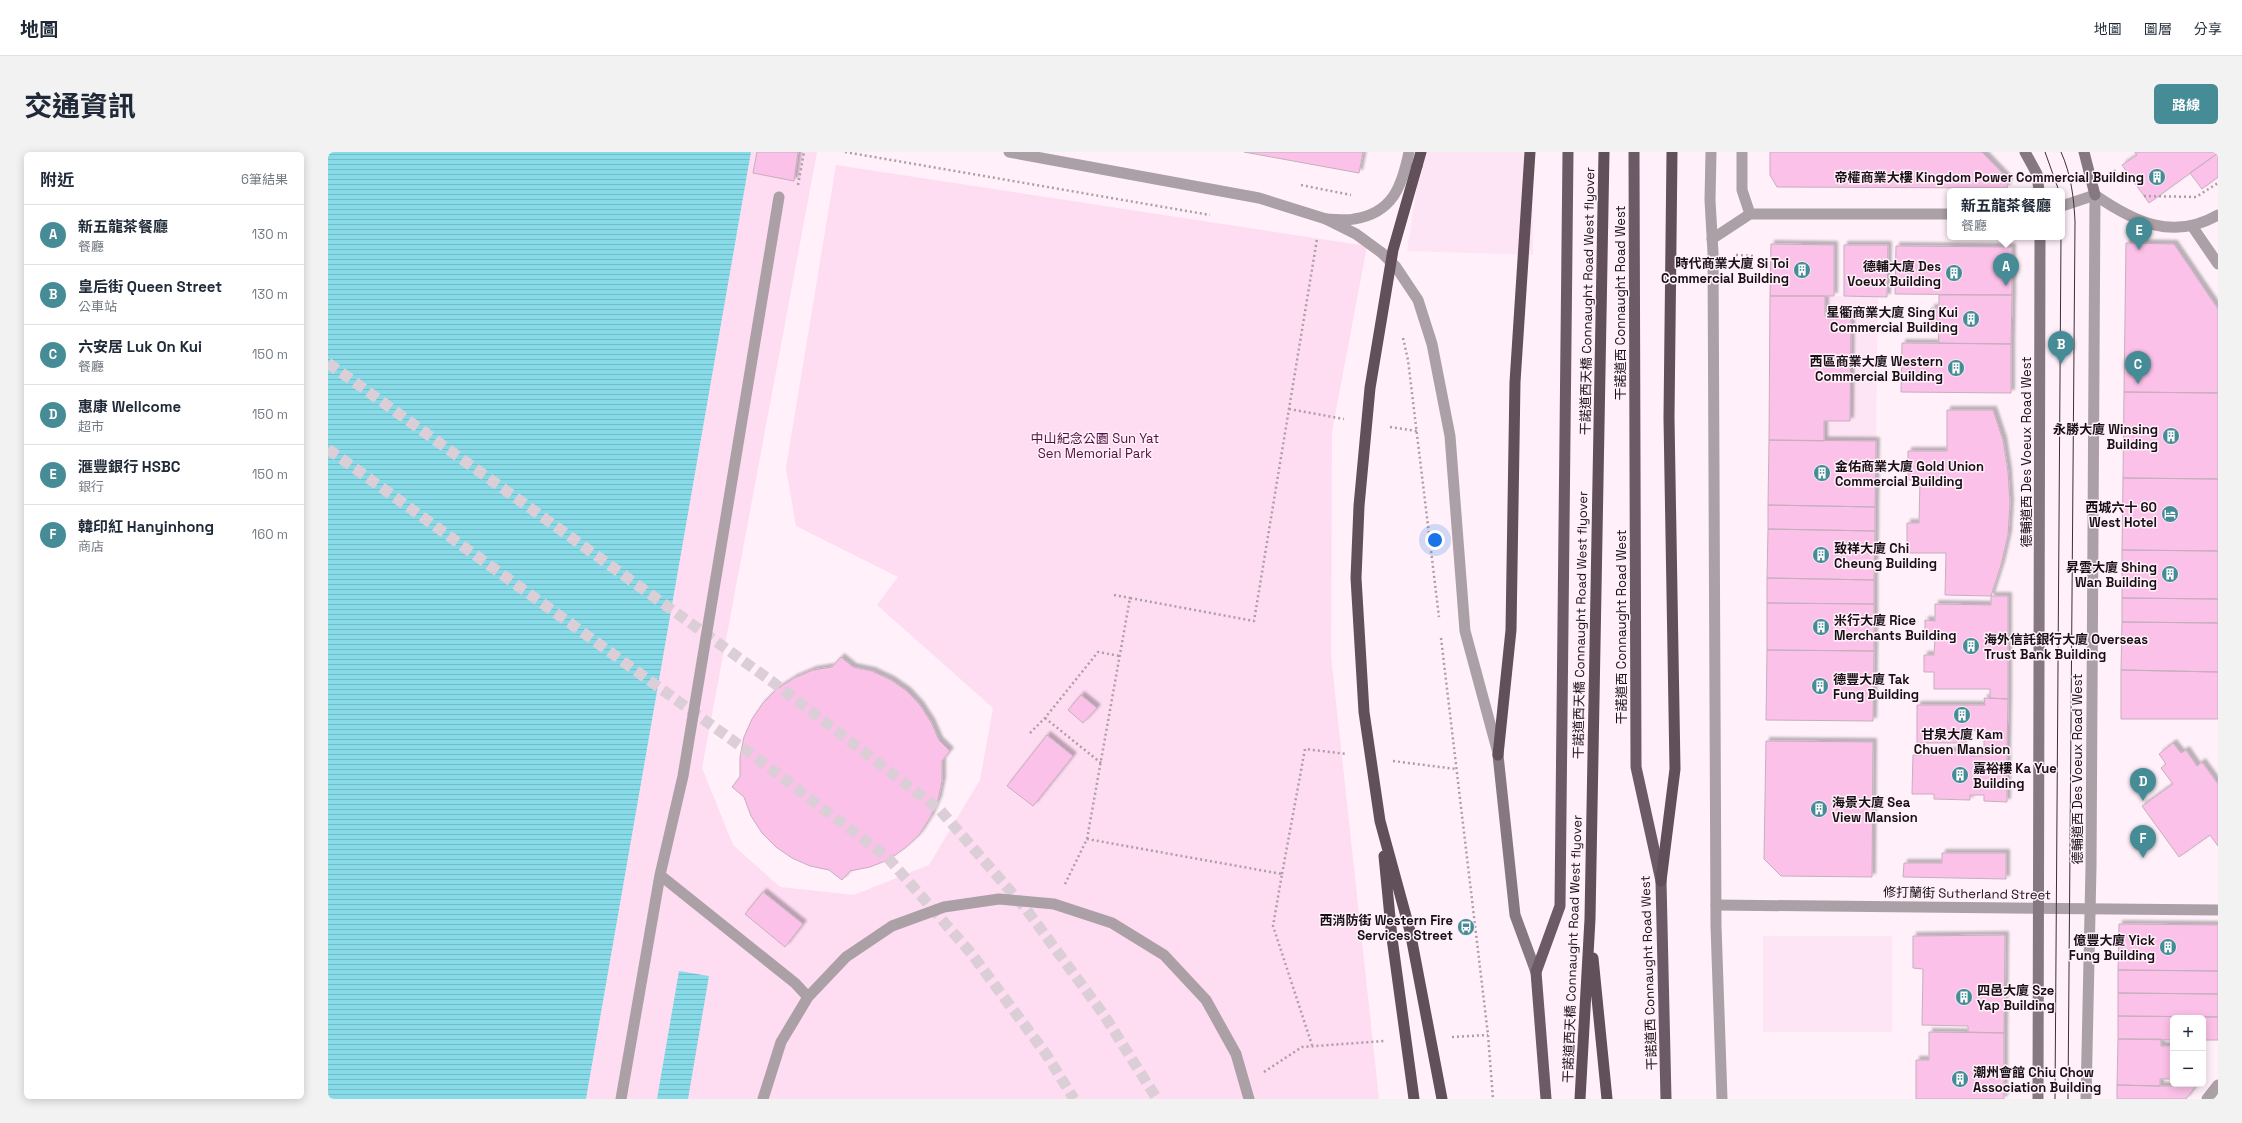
<!DOCTYPE html>
<html lang="zh-TW">
<meta charset="utf-8">
<style>
body{margin:0;font-family:"Space Grotesk","Noto Sans TC",sans-serif;background:#f2f2f3;color:#1f2937}
.controls{position:absolute;right:12px;bottom:12px;display:grid;overflow:hidden;border-radius:6px;box-shadow:0 2px 10px #0003}
.controls button{width:36px;height:36px;display:grid;place-items:center;padding:0;border:0;border-bottom:1px solid #e0e1e3;background:#fff;color:#1f2937;font:20px sans-serif}
.you{position:absolute;left:1107px;top:388px;width:14px;height:14px;margin:-10px;border:3px solid #fff;border-radius:50%;background:#1a73e8;box-shadow:0 0 0 6px #1a73e833}
.badge{display:grid;place-items:center;width:26px;height:26px;border-radius:50%;background:#458c96;color:#fff;font-size:13px;font-weight:700}
.pin{position:absolute;translate:-50% -33px;filter:drop-shadow(0 1px 2px #0008)}
.pin::after{content:'';position:absolute;top:21px;width:14px;height:12px;background:inherit;clip-path:polygon(0 0,100% 0,50% 100%)}
.popup{position:absolute;left:1619px;top:36px;width:118px;height:52px;box-sizing:border-box;display:grid;place-content:center;border-radius:6px;background:#fff;filter:drop-shadow(0 1px 3px #0005);font-size:13px;white-space:nowrap;color:#747a83}
.popup b{font-size:15px;color:#1f2937}
.popup::after{content:'';position:absolute;left:50%;top:100%;margin-left:-8px;border:8px solid transparent;border-top-color:#fff}
.list{margin:0;padding:0;list-style:none}
h2{display:flex;justify-content:space-between;align-items:center;height:52px;margin:0;padding:0 16px;font-size:17px}
h2 small{font-size:13px;font-weight:400;color:#747a83}
.list li{display:grid;grid-template-columns:26px 1fr auto;gap:12px;align-items:center;box-sizing:border-box;height:60px;padding:0 16px;border-top:1px solid #e0e1e3}
.list b{display:block;font-size:15px;white-space:nowrap}
.list p{margin:0;font-size:13px;white-space:nowrap;color:#747a83}
.list em{font-size:13px;font-style:normal;color:#747a83}
.map{position:relative;flex:none;width:1890px;height:947px;overflow:hidden;border-radius:6px}
header{display:flex;align-items:center;gap:24px;box-sizing:border-box;height:56px;padding:0 20px;background:#fff;border-bottom:1px solid #e0e1e3}
header strong{font-size:19px}
nav{display:flex;gap:22px;margin-inline-start:auto;font-size:14px}
.intro{display:flex;align-items:center;justify-content:space-between;box-sizing:border-box;height:96px;padding:0 24px}
h1{margin:0;font-size:28px}
.button{padding:10px 18px;border-radius:6px;background:#458c96;color:#fff;font-size:14px;font-weight:700}
main{display:flex;gap:24px;padding:0 24px}
aside{flex:1;background:#fff;border-radius:6px;box-shadow:0 2px 10px #0003}
.map>svg:first-child{display:block}
.built{fill:#fee5f5}
.park{fill:#fedcf2}
.water{fill:url(#water-rules)}
.building{fill:#fcc1e8;stroke:#c5afbd;filter:url(#shadow)}
.lines{fill:none;stroke-linecap:round;stroke-linejoin:round}
.trunk-tunnel{stroke:#dcced7;stroke-width:11;stroke-dasharray:11 5.5;stroke-linecap:butt}
.path{stroke:#ab9ea6;stroke-width:2.5;stroke-dasharray:2 3;stroke-linecap:butt}
.service{stroke:#aaa0a6;stroke-width:11}
.pedestrian{stroke:#aaa0a6;stroke-width:11}
.minor{stroke:#aaa0a6;stroke-width:11}
.tertiary{stroke:#aaa0a6;stroke-width:11}
.secondary{stroke:#867881;stroke-width:11}
.primary{stroke:#6c5b66;stroke-width:11}
.trunk{stroke:#614f5a;stroke-width:11}
.tram{stroke:#3a3137;stroke-width:1}
.trunk-bridge{stroke:#614f5a;stroke-width:11}
.labels{text-anchor:middle;stroke-width:3;stroke-linejoin:round;paint-order:stroke}
.poi-label{font-size:13px;font-weight:bold;fill:#181015;stroke:#fff0f9;text-anchor:end}
.street-label{font-size:13px;fill:#181015;stroke:#fff0f9}
.park-label{font-size:13px;fill:#510f41;stroke:#fff0f9}
</style>
<header>
<strong>地圖</strong>
<nav><a>地圖</a><a>圖層</a><a>分享</a></nav>
</header>
<div class="intro"><h1>交通資訊</h1><a class="button">路線</a></div>
<main>
<aside>
<h2>附近<small>6筆結果</small></h2>
<ul class="list">
<li><span class="badge">A</span><div><b>新五龍茶餐廳</b><p>餐廳</p></div><em>130 m</em></li>
<li><span class="badge">B</span><div><b>皇后街 Queen Street</b><p>公車站</p></div><em>130 m</em></li>
<li><span class="badge">C</span><div><b>六安居 Luk On Kui</b><p>餐廳</p></div><em>150 m</em></li>
<li><span class="badge">D</span><div><b>惠康 Wellcome</b><p>超市</p></div><em>150 m</em></li>
<li><span class="badge">E</span><div><b>滙豐銀行 HSBC</b><p>銀行</p></div><em>150 m</em></li>
<li><span class="badge">F</span><div><b>韓印紅 Hanyinhong</b><p>商店</p></div><em>160 m</em></li>
</ul>
</aside>
<div class="map">
<svg width="1890" height="947" viewBox="0 0 1890 947">
<defs>
<pattern id="water-rules" width="6" height="5" patternUnits="userSpaceOnUse"><rect width="6" height="5" fill="#87dbe8"/><path d="M0 2.5h6" fill="none" stroke="#74bbc6"/></pattern>
<filter id="shadow"><feDropShadow dx="3.5" dy="-3.5" stdDeviation="1" flood-color="#0004"/></filter>
</defs>
<rect width="100%" height="100%" fill="#fff0f9"/>
<path class="built" d="M1094,0H1205V103L1079,99Z
M1442,144H1550L1548,289L1441,288Z
M1435,784H1564V880H1435Z"/>
<path class="park" d="M423,0H489L374,616L405,693L452,735L526,743L601,713L652,628L665,556L549,453L570,425L468,374L458,316L508,13L1039,94L1004,279L1003,504L1051,947H258Z"/>
<path class="water" d="M0,0H423L258,947H0Z
M351,819L381,824L360,947H329Z"/>
<path class="building" d="M429,0H470L466,29L425,21Z
M916,0H1035L1031,21Z
M1442,0H1654L1681,28L1679,36L1449,35L1442,23Z
M1807,0H1890V1L1821,51L1794,13L1809,3Z
M1890,1V25L1874,37L1862,21Z
M1798,91L1846,92L1890,157V241L1796,240Z
M1443,92L1506,93V144H1442Z
M1516,93H1560L1559,145L1516,144Z
M1568,94L1684,95V143L1567,142Z
M1611,143H1684L1683,192L1611,191L1610,178H1603V156H1611Z
M1442,144H1497V164H1523L1522,269H1496V289L1441,288Z
M1574,191L1683,192V241L1573,240Z
M1796,240L1890,241V327L1795,326Z
M1619,258H1665L1675,288L1680,320L1682,351L1680,383L1673,413L1663,444L1617,443L1618,401H1579V371H1591L1592,328H1580V299H1619Z
M1441,288L1548,289L1547,355L1440,353Z
M1795,326L1890,327V399L1794,398Z
M1440,353L1547,355V379L1440,377Z
M1440,377L1547,379L1546,428L1439,426Z
M1794,398L1890,399V447L1794,446Z
M1439,426L1546,428V452L1439,451Z
M1663,444H1680V547L1662,546V537H1606V520H1596V503H1606L1607,485H1597V468L1607,469V452L1663,453Z
M1794,446L1890,447V471L1794,470Z
M1439,451L1546,452V499L1439,498Z
M1794,470L1890,471V520L1793,518Z
M1439,498L1546,499L1545,569L1438,568Z
M513,505L525,515L544,519L563,528L579,539L592,553L603,570L611,588L622,599L614,609V629L610,648L602,666L591,683L577,696L560,708L542,715L522,719L514,728L501,718L482,714L464,706L448,695L434,681L423,664L416,645L404,635L412,625V605L416,585L424,567L435,551L449,537L466,526L485,518L504,515Z
M1793,518L1890,520V567H1793Z
M753,543L769,556L755,571L740,558Z
M1656,546L1680,547L1679,598H1656V585H1650V579L1638,578V591H1589V553H1657Z
M719,583L745,604L705,654L679,634Z
M1438,589L1545,590L1544,725L1453,724L1436,707Z
M1845,591L1853,601L1858,598L1869,614L1874,610L1890,632V694L1882,683L1851,705L1814,654L1845,632L1833,616L1838,612L1831,602Z
M1656,598H1679V650L1656,649V643H1642V648L1606,647V642H1584L1585,603H1606V599H1642V604H1656Z
M1614,701H1678V727L1575,725L1576,711H1614Z
M435,740L475,772L457,795L417,762Z
M1791,772L1890,773V819L1790,818Z
M1677,783L1676,881L1640,880V874L1594,873L1595,817L1585,816V784Z
M1790,818L1890,819V842L1790,841Z
M1790,841L1890,842V865L1790,864Z
M1790,864L1890,865V888H1875V866H1845V888L1790,887Z
M1601,880L1676,881V947H1588V908H1601Z
M1790,887H1833V894H1845V927H1832V934L1789,933Z
M1789,933L1832,934H1868L1858,947H1789Z"/>
<g class="lines">
<path class="trunk-tunnel" d="M0,211L446,531L612,658L698,757L776,863L829,947
M0,297L418,598L560,706L643,801L718,902L746,947"/>
<path class="path" d="M517,0L882,63
M1786,18L1794,31
M470,33L476,0
M973,33L1023,43
M1816,44L1868,45L1890,31
M1408,103L1426,104
M1075,186L1080,208L1111,465
M961,257L1016,267
M1062,275L1089,279
M786,443L802,446
M1113,486L1160,883L1165,947
M717,566L773,611
M702,581L717,566L770,500L792,504
M1065,609L1128,617
M759,687L802,446L926,469L989,87
M954,722L977,597L1019,602
M737,732L759,687L954,722L945,774L984,893
M1124,885L1160,883
M936,920L974,895L1056,889"/>
<path class="service" d="M1734,54L1767,43"/>
<path class="pedestrian" d="M332,723L467,831L480,845
M293,947L332,723L355,624L451,45
M435,947L453,890L480,845L518,805L564,774L616,755L671,747L726,752L784,771L836,803L878,848L908,902L921,947"/>
<path class="minor" d="M1414,0V38L1422,62
M998,67C1007,67 1018,69 1026,67C1065,61 1074,34 1081,0
M1864,74L1890,112
M1384,87L1422,62H1622
M1388,753L1890,758
M1879,947L1890,933"/>
<path class="tertiary" d="M681,0L931,46L998,67L1028,82L1054,101L1068,115L1090,148L1104,192L1122,284L1137,479L1170,601
M1383,0L1382,48L1385,101L1388,774L1394,947
M1767,43C1806,70 1845,89 1890,63
M1758,947L1763,715L1767,43"/>
<path class="secondary" d="M1697,0L1709,22L1711,39
M1756,0L1767,43
M1170,603L1187,763L1208,820
M1710,947L1712,85"/>
<path class="primary" d="M1306,0L1308,615L1333,729L1338,947
M1218,947L1208,820L1232,754L1240,0"/>
<path class="trunk" d="M1089,14L1093,0
M1170,603L1183,478L1187,230L1202,0
M1333,729L1347,617L1341,266L1344,0
M1265,806L1279,947
M1252,947L1262,767L1276,0"/>
<path class="tram" d="M1717,0L1731,39
M1733,0C1743,22 1746,46 1747,70L1740,947
M1727,947L1733,85"/>
<path class="trunk-bridge" d="M1089,14L1065,98L1042,236L1031,354L1028,426L1036,560L1052,669L1082,779L1114,947
M1056,704L1064,786L1086,947"/>
</g>
<defs>
<g id="building-disc" transform="scale(0.9)"><circle r="9.5" fill="#458c96" stroke="#fff0f9"/><path d="M-4-6H4V6H1V3H-1V6H-4ZM-2.5-4.3h1.7v1.8h-1.7ZM.8-4.3h1.7v1.8H.8ZM-2.5-1h1.7V.8h-1.7ZM.8-1h1.7V.8H.8Z" fill="#fff"/></g>
<g id="hotel-disc" transform="scale(0.9)"><circle r="9.5" fill="#458c96" stroke="#fff0f9"/><path d="M-6-4.5h1.5V1H6V5H4.5V3h-9V5H-6ZM-4 0a1.8 1.8 0 1 1 3.6 0ZM.5 0V-2.5h3Q6-2.5 6 0Z" fill="#fff"/></g>
<g id="bus-disc" transform="scale(0.9)"><circle r="9.5" fill="#458c96" stroke="#fff0f9"/><path d="M-5-6H5V4H4V6H2V4H-2V6H-4V4H-5ZM-3.5-4V0h7V-4ZM-3.5 1.2v1.5H-2V1.2ZM2 1.2v1.5H3.5V1.2Z" fill="#fff"/></g>
</defs>
<g fill-rule="evenodd">
<use href="#building-disc" x="1829" y="25"/>
<use href="#building-disc" x="1474" y="118"/>
<use href="#building-disc" x="1626" y="121"/>
<use href="#building-disc" x="1643" y="167"/>
<use href="#building-disc" x="1628" y="216"/>
<use href="#building-disc" x="1843" y="284"/>
<use href="#building-disc" x="1494" y="321"/>
<use href="#hotel-disc" x="1842" y="362"/>
<use href="#building-disc" x="1493" y="403"/>
<use href="#building-disc" x="1842" y="422"/>
<use href="#building-disc" x="1493" y="475"/>
<use href="#building-disc" x="1643" y="494"/>
<use href="#building-disc" x="1492" y="534"/>
<use href="#building-disc" x="1634" y="563"/>
<use href="#building-disc" x="1632" y="623"/>
<use href="#building-disc" x="1491" y="657"/>
<use href="#bus-disc" x="1138" y="775"/>
<use href="#building-disc" x="1840" y="795"/>
<use href="#building-disc" x="1636" y="845"/>
<use href="#building-disc" x="1632" y="927"/>
</g>
<g class="labels">
<g class="poi-label">
<text x="1816" y="30">帝權商業大樓 Kingdom Power Commercial Building</text>
<text x="1461" y="116">時代商業大廈 Si Toi<tspan x="1461" dy="15">Commercial Building</tspan></text>
<text x="1613" y="119">德輔大廈 Des<tspan x="1613" dy="15">Voeux Building</tspan></text>
<text x="1630" y="165">星衢商業大廈 Sing Kui<tspan x="1630" dy="15">Commercial Building</tspan></text>
<text x="1615" y="214">西區商業大廈 Western<tspan x="1615" dy="15">Commercial Building</tspan></text>
<text x="1830" y="282">永勝大廈 Winsing<tspan x="1830" dy="15">Building</tspan></text>
<text x="1507" y="319" text-anchor="start">金佑商業大廈 Gold Union<tspan x="1507" dy="15">Commercial Building</tspan></text>
<text x="1829" y="360">西城六十 60<tspan x="1829" dy="15">West Hotel</tspan></text>
<text x="1506" y="401" text-anchor="start">致祥大廈 Chi<tspan x="1506" dy="15">Cheung Building</tspan></text>
<text x="1829" y="420">昇雲大廈 Shing<tspan x="1829" dy="15">Wan Building</tspan></text>
<text x="1506" y="473" text-anchor="start">米行大廈 Rice<tspan x="1506" dy="15">Merchants Building</tspan></text>
<text x="1656" y="492" text-anchor="start">海外信託銀行大廈 Overseas<tspan x="1656" dy="15">Trust Bank Building</tspan></text>
<text x="1505" y="532" text-anchor="start">德豐大廈 Tak<tspan x="1505" dy="15">Fung Building</tspan></text>
<text x="1634" y="587" text-anchor="middle">甘泉大廈 Kam<tspan x="1634" dy="15">Chuen Mansion</tspan></text>
<text x="1645" y="621" text-anchor="start">嘉裕樓 Ka Yue<tspan x="1645" dy="15">Building</tspan></text>
<text x="1504" y="655" text-anchor="start">海景大廈 Sea<tspan x="1504" dy="15">View Mansion</tspan></text>
<text x="1125" y="773">西消防街 Western Fire<tspan x="1125" dy="15">Services Street</tspan></text>
<text x="1827" y="793">億豐大廈 Yick<tspan x="1827" dy="15">Fung Building</tspan></text>
<text x="1649" y="843" text-anchor="start">四邑大廈 Sze<tspan x="1649" dy="15">Yap Building</tspan></text>
<text x="1645" y="925" text-anchor="start">潮州會館 Chiu Chow<tspan x="1645" dy="15">Association Building</tspan></text>
</g>
<g class="street-label">
<text transform="translate(1259 149) rotate(-89)" y="5">干諾道西天橋 Connaught Road West flyover</text>
<text transform="translate(1292 151) rotate(-90)" y="5">干諾道西 Connaught Road West</text>
<text transform="translate(1698 300) rotate(-90)" y="5">德輔道西 Des Voeux Road West</text>
<text transform="translate(1252 473) rotate(-89)" y="5">干諾道西天橋 Connaught Road West flyover</text>
<text transform="translate(1293 475) rotate(-90)" y="5">干諾道西 Connaught Road West</text>
<text transform="translate(1749 617) rotate(-90)" y="5">德輔道西 Des Voeux Road West</text>
<text transform="translate(1639 741) rotate(1)" y="5">修打蘭街 Sutherland Street</text>
<text transform="translate(1244 797) rotate(-88)" y="5">干諾道西天橋 Connaught Road West flyover</text>
<text transform="translate(1320 821) rotate(-92)" y="5">干諾道西 Connaught Road West</text>
</g>
<g class="park-label">
<text x="767" y="291">中山紀念公園 Sun Yat<tspan x="767" dy="15">Sen Memorial Park</tspan></text>
</g>
</g>
</svg>
<div class="controls">
<button>+</button>
<button>−</button>
</div>
<div class="you"></div>
<div class="pin badge" style="left:1678px;top:134px">A</div>
<div class="popup"><b>新五龍茶餐廳</b>餐廳</div>
<div class="pin badge" style="left:1733px;top:212px">B</div>
<div class="pin badge" style="left:1810px;top:232px">C</div>
<div class="pin badge" style="left:1815px;top:649px">D</div>
<div class="pin badge" style="left:1811px;top:98px">E</div>
<div class="pin badge" style="left:1815px;top:706px">F</div>
</div>
</main>
